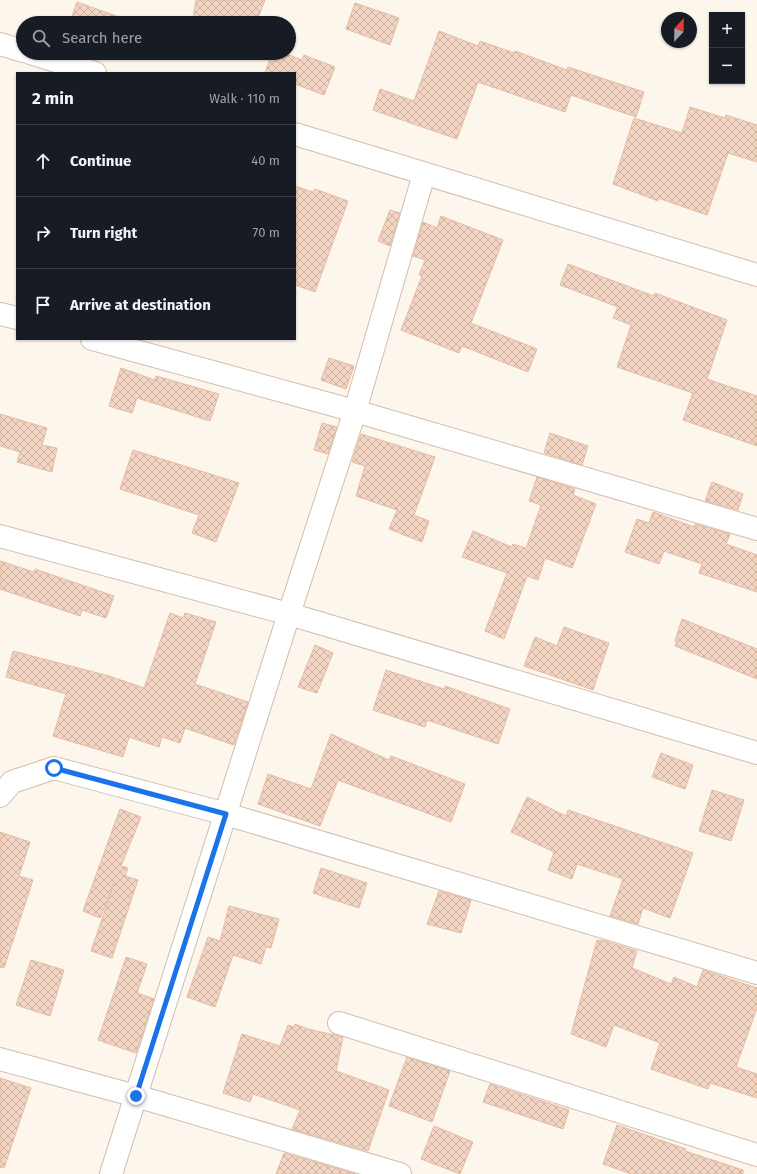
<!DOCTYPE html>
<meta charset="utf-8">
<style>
body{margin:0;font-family:"Fira Sans",sans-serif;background:#242831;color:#f1f3f6}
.controls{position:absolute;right:12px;top:12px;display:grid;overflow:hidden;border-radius:0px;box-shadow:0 1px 3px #0004}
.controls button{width:36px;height:36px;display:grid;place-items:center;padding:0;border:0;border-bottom:1px solid #363941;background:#171b24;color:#f1f3f6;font:20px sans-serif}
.compass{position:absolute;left:661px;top:12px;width:36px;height:36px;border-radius:50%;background:#171b24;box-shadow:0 1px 3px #0004;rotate:22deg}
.stop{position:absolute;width:12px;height:12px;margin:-9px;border:3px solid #1a73e8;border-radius:50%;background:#fff}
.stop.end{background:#1a73e8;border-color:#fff;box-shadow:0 1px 4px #0008}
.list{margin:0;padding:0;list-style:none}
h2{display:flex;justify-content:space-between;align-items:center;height:52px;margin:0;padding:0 16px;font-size:17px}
h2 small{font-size:13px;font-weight:400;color:#9ea1a6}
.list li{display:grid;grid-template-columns:26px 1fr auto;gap:12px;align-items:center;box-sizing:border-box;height:72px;padding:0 16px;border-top:1px solid #363941}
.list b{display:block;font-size:15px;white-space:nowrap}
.list em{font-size:13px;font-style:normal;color:#9ea1a6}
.icon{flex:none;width:22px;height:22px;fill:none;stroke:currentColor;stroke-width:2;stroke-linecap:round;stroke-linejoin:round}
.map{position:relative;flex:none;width:757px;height:1174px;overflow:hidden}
.search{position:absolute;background:#171b24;box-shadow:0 1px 3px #0004;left:16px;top:16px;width:280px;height:44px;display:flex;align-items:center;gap:10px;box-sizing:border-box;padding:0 14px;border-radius:22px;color:#9ea1a6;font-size:15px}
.panel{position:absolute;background:#171b24;box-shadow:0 1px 3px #0004;left:16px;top:72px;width:280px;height:268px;border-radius:0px}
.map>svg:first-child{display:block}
.building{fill:url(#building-cross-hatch);stroke:#e6bba3}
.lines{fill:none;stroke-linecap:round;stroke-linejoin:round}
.minor-casing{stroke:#d1beb0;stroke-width:24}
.minor{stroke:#fff;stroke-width:22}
.route{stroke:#1a73e8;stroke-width:5}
</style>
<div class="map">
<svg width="757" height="1174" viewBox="0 0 757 1174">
<defs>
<pattern id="building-cross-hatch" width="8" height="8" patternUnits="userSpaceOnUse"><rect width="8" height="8" fill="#f3d5c3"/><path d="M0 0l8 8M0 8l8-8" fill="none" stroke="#cab0a1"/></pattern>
</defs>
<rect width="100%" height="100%" fill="#fdf6ec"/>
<path class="building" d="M196,0H265L256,23H192Z
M77,2L136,23H81L71,19Z
M355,3L399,18L390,45L346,29Z
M439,31L478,46L480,41L514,53L515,51L567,70L568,67L644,92L636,117L571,95L565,112L478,82L457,139L373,110L380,89L414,101Z
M272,53H284L302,60L304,55L335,67L324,95L295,84V73H265Z
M690,107L725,118L726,115L757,125V162L728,153L707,215L658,198V201L613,184L634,118L682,133Z
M295,186L313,192L315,189L348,201L315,292L295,285Z
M390,210L400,213L390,246L378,241Z
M441,216L503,240L471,323L537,349L528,372L462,346L459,353L401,330L422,276L419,275L425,260L413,256L423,222L437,228Z
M568,264L654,296L655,293L727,320L707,379L757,396V446L683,420L693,393L617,367L631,325L613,318L618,307L560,285Z
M329,358L354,366L346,389L321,380Z
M121,368L155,380L156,376L219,394L210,421L137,398L132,413L109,406Z
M0,414L47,428L42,445L57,448L52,472L17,462L20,452L0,446Z
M322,423L337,427L328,454L314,450Z
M550,433L588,446L582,465L544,453Z
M361,434L435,457L414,515L429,521L422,542L389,529L397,510L356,496L365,466L352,462Z
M133,450L239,483L216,542L192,533L199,515L120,489Z
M537,477L575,489L573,495L596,504L572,568L545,558L538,580L527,576L504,639L485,631L507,573L462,557L473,531L512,547L513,544L526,548L541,505L529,501Z
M712,482L743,494L738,510L705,501Z
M653,512L694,527L695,524L730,534L726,544L757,555V592L699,573L702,564L664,551L659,564L625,552L637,519L649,523Z
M0,561L34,572L35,569L114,596L106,618L82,610L80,616L0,589Z
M170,613L183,618L185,613L216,622L195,684L248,702L234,745L185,728L180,743L162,737L159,747L129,737L123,757L53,736L66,694L6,677L13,651L109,676L144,688Z
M682,619L757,649V679L675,646L677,642L675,641Z
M564,627L609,643L593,690L524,666L535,637L557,646Z
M315,645L333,653L317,693L298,687Z
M386,670L444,689L445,686L510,709L498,744L427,720L425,727L373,710Z
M331,734L389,760L391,756L465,784L451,822L338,780L320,826L258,804L268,774L311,789Z
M661,753L693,765L685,789L652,777Z
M712,790L744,800L731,841L699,831Z
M527,797L566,816L568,810L693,853L670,918L643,908L638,924L610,916L623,879L577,864L572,879L548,870L554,852L511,832Z
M120,809L141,817L121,866L128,868L125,876L138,880L112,958L91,951L114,884L100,918L83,911Z
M0,832L30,842L19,876L33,880L4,968L0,967Z
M321,868L367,883L359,908L313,893Z
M439,891L471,900L461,933L427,924Z
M229,906L279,919L271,948L266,947L261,964L233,955L215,1007L187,997L208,937L220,941Z
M597,940L601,941L602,940L637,951L632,968L671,984L674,977L697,987L703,970L757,988V1008L736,1067L757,1074V1098L710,1083L708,1089L651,1069L660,1043L614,1025L606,1047L571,1034Z
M126,957L147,964L137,993L154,999L136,1053L98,1040Z
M31,960L64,970L50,1016L16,1005Z
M295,1024L308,1029L343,1037L336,1071L389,1090L368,1151L292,1129L300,1110L253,1094L250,1102L223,1093L242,1034L280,1046L288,1025L294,1027Z
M407,1057L450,1071L432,1122L389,1106Z
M0,1078L31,1088L4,1168L0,1167Z
M490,1084L569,1110L563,1129L483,1102Z
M617,1125L686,1149L685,1151L743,1170V1174H631L603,1164Z
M434,1126L473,1142L460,1174L421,1159Z
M284,1153L356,1174H276Z"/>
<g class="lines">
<g class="minor-casing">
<path id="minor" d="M0,44L23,51
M30,53L95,73
M295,134L757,275
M0,314L17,318
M92,339L355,411L757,529
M0,536L289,614L757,753
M0,796L12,782L54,768L226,814L757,973
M339,1023L757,1155
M0,1059L136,1096L400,1174
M111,1174L289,614L355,411L424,174"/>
</g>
<use href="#minor" class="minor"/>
</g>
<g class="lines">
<path class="route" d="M54,768L226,814L136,1096"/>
</g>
</svg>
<div class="controls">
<button>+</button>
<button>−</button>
</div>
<svg class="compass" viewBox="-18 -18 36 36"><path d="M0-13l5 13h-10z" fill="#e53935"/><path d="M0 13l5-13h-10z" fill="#9ea1a6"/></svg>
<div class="stop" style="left:54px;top:768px"></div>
<div class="stop end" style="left:136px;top:1096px"></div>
<div class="search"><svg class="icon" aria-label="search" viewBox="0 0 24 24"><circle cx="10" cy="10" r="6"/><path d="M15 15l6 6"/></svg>Search here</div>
<section class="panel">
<h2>2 min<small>Walk · 110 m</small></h2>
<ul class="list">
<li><svg class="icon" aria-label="ahead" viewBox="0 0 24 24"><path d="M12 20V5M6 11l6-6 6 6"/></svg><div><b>Continue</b></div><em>40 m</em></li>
<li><svg class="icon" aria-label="right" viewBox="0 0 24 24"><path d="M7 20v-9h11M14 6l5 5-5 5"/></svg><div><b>Turn right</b></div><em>70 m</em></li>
<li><svg class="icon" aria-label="arrive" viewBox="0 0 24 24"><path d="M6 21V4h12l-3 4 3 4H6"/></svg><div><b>Arrive at destination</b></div></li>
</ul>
</section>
</div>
